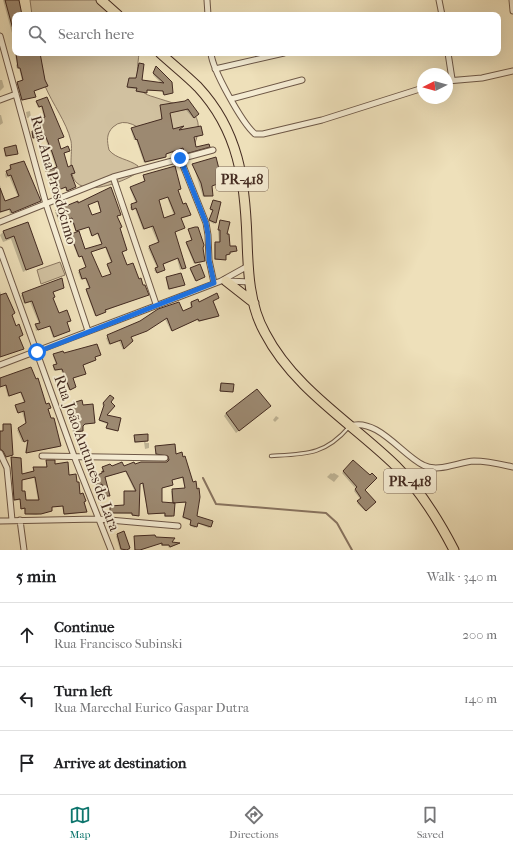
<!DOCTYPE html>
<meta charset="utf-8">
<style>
body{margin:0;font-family:"IM FELL French Canon",serif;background:#f2f2f2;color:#202124}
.compass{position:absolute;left:417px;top:68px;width:36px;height:36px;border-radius:50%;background:#fff;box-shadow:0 4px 16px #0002;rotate:264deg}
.stop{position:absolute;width:12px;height:12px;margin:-9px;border:3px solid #1a73e8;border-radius:50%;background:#fff}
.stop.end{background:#1a73e8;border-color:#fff;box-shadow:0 1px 4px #0008}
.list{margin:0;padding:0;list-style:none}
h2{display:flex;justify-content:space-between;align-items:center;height:52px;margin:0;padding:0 16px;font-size:17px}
h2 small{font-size:13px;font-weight:400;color:#757577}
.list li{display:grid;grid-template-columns:26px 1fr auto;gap:12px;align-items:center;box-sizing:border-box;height:64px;padding:0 16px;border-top:1px solid #e0e0e0}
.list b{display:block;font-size:15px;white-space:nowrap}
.list p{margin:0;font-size:13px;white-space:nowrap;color:#757577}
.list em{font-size:13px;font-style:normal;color:#757577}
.icon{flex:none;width:22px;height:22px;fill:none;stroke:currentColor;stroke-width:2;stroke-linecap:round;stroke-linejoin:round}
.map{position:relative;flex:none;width:513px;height:550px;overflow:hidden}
.search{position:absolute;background:#fff;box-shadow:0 4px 16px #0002;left:12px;right:12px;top:12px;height:44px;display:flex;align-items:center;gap:10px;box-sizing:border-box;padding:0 14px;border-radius:8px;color:#757577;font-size:15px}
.sheet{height:244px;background:#fff}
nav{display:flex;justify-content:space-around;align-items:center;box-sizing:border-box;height:56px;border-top:1px solid #e0e0e0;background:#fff;font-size:11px;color:#757577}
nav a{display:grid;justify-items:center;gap:2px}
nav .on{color:#0f766e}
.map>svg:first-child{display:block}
.green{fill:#d1c1a0;stroke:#8a7660}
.shadow{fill:#0003;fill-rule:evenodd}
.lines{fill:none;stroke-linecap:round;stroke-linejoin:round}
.stream{stroke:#87725e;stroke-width:2}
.building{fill:#9c8971;stroke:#442b21;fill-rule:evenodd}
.service-casing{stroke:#6e5847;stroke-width:4.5}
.minor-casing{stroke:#6e5847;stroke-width:7}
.trunk-casing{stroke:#442b21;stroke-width:11}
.service{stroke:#f4ebd2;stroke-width:2.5}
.minor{stroke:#f4ebd2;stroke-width:5}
.trunk{stroke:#eee0ba;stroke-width:9}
.route{stroke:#1a73e8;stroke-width:5}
.labels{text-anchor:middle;stroke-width:4;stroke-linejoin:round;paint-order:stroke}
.shield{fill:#f4ebd2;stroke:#796556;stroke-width:1}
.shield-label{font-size:14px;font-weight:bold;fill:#442b21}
.street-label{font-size:15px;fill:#442b21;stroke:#f4ebd2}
</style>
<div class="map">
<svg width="513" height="550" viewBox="0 0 513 550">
<rect width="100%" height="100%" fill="#eee0ba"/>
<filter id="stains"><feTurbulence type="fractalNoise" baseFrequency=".005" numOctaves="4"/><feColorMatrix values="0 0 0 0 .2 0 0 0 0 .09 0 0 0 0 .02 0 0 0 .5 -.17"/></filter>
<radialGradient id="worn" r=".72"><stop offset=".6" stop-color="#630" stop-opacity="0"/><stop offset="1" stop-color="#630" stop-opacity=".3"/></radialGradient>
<path class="green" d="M30,0H97L119,15H32Z
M37,53H139C138,64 135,79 141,90C144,94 150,96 154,97C187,108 210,109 192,151C169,171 137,105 113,127C106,134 107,141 109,150C116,159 129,159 138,166V172C126,181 90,195 77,183C67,174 73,153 71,141C66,121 53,105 45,86C42,75 40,64 37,53Z
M60,262L65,275L41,284L37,270Z"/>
<path class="shadow" d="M3,0H14L21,15H15V44Z
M18,53H39L42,70L47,86L33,91V97L21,101L16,84L22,81L19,68L17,69L16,65L17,64L15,55Z
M139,65L141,81L162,84L153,75L156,67L172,93L163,95L162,91H146L145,93L136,92V89L127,88L129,79H136Z
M0,80H2L4,87L0,91Z
M47,98L63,137L57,140L61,150L69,151L63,154L68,168L73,173L71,174L75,187L66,191L65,187L52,192L46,173L56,168L51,153L44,136L33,139L31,133L38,131L35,122L44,118L41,107L38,108L36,102Z
M186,102L198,114L193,118L186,110L169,113L172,130L202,135L193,137L195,148H207L183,154L182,149L165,155L164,158L144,163L136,140H134L131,130L161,120V106Z
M30,111L31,117L27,118L26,112Z
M1,115L3,123L0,125V115Z
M4,149L16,154L5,157Z
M24,162L40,201L10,214L9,210L0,213V185L5,203L18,197L9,176L6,178L5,174L9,170L10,166Z
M193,165L220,177L211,186V196L203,197Z
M174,167L180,189L177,191L189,216L180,219L184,228L174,232L185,268L180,270L177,259L162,265L163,271L156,273L154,270L157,268L148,248L158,243L151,227L143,230L135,209L131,210L130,207L136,204L130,189L144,182L143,176ZM167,197L174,216L164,219L158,201Z
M111,189L119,215L116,216L121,252L126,266L138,280L146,295L105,311L104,313L95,316L86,291L89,289L85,278L81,280L78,272L86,268L81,256L78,257L73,244L68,246L66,238L76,233L71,218L59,222L55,212L78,205ZM97,201L101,213L91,217L87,205ZM88,227L91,236L97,234L102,245L85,250L78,231ZM105,247L111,263L107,265L111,276L101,279L90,253Z
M213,201L215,222L214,224L209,221L212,211L210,210Z
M220,221L229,247L236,251L225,256L224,260H214V244L219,243L218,231Z
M27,223L42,263L23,272L11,239L3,242L0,235L3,232Z
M189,230L204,260L203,262L194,264L186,244L191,241Z
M191,269L204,277L195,281L190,270Z
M166,278L184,285L168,290Z
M63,288L52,293V298L62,323L69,331L53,338L49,326L36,331L35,326L39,324L30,302L24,304L21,295Z
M0,291L23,349L0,357Z
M218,298L213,301L218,315L217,317L198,322L197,320L171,331L165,319L130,337L131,341L123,350L119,341L109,345L106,338L140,322L183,313L191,309L190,304L191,302L198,303Z
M63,354L100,355L94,357V361L82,366L84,374L72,379L75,387L69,390L61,370L54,371L53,367L56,365L53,356Z
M0,378L50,408L47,410L60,445L59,447L25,453L27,440L22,442L17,430L26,425L22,412L17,413L15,407L24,403L20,392L8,397L5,386H0Z
M221,384L232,391L220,392Z
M110,396L106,416L117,430L116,431L106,429L107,424L99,421L104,406L102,405Z
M69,405L82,406L94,423L83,425L81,432L73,433Z
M267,409L236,433L224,416L226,413Z
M276,416L279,418L275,422L273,420Z
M4,425L12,455L5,457L0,451V432H3Z
M134,436L147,441L145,443H149V448L145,449L144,442L134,443Z
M156,447L175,455L181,454L196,516L210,527L209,528L197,523L195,528L190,526L191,521L182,518L186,503H174L172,517H164V514H148L142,484H139L137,516H132V514L110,513L111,507L124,506V492H135L125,471L104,478L108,496H102L101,484L96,486L93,478L101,475L103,468H123L167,463L168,456L155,455ZM182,478L185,489L171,491L172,504L161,503V488L171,486V480Z
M11,459L21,475L33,473L34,468H46L47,461L54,465L68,476L84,502L86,512L64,515L62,506L51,507L50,511L36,515L25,514L24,509H20V500L13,501ZM34,478L38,501H25L21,492V480Z
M353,461L364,490L374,502L365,511L357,503L361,500L354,491L356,489L342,473Z
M331,473L332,474L334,473L339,476L334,482L327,477Z
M123,532L130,550H120L116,536Z
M135,537L155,538L178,544L169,548L168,546H161V543L140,550H134Z"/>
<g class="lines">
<path class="stream" d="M203,478L216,504L326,513L337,523L352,550"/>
</g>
<path class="building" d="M5,0H19L22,15H15V33H14Z
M16,53H40L45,80L48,86L34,91L36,97L22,100L17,82L23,80L20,68H18Z
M139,63L144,64L142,80L164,83L153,73L156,66L172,82L173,93L164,95L163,91L147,90V93L136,91L137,88L127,87L129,78H136Z
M47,97L64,137L58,139L61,149L68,146L70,151L64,153L68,167L72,165L75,173L71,174L76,187L67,191L66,187L53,192L46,171L57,167L52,152L45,135L33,138L32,131L39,130L36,120L45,117L42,106L39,107L36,101Z
M188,99L199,114L194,118L188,109L170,113L173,129L184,126L179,130L201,126L203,135L194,137L196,147L209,144L210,147L185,154L183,148L166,154V157L145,162L137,139L136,140L131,128L162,119L160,105L185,101Z
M16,145L18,154L6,156L4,148Z
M216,157L221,177L218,178L220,183L212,186L213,196H204L201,183L192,164Z
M24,161L41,201L12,213L10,209L0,212V188L5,201L19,196L11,175L8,176L6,171L11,169L10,165Z
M175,166L181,189L178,190L183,204L186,203L191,215L181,218L185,228L175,232L186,268L182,269L178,258L163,264L165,270L157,273L155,268L158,267L149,246L159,242L153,226L144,229L136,208L132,210L131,204L137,202L130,187L145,181L143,175ZM168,197L175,214L164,218L159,200Z
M111,187L121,215L117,216L122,227L120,228L127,250L122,252L127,265L133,263L139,279L141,278L143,285H145L149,295L105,310L106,312L96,316L86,289L90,288L86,278L82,279L79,270L86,267L82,256L79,257L74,244L69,245L66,236L79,231L85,249L102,244L98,233L92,236L89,227L76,231L72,218L60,222L56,210L78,201V203ZM98,201L101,212L92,215L88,205ZM106,247L112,262L107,264L111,274L102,277L91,252Z
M213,200L221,202L216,223L209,220L213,210L210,209Z
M220,220L230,222L227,234H229L230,246H236L237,251L230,252V254L226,255V260L215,259V242H220V230H218Z
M28,222L43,264L26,270L14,236L6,239L3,231Z
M195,227H198L204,245L203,248L205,261L195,263L186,242L192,240L188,229Z
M200,264L205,277L196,281L190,268Z
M181,273L185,285L169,289L166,277Z
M62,278L64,288L53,292L55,297L53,298L59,313L67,310L71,321L67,322L70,331L54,337L50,326L38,330L35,324L40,323L32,301L25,303L22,293Z
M6,293L15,313L12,315L16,326L19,324L23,335L19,337L24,349L0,357V295Z
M217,293L219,298L213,301L219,316L199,321L198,319L172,331L167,318L147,331L131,337L133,341L124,349L121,340L110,344L107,335L140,321L158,309L179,302L183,311L192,307L191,302L198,299L199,302Z
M97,344L101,355L95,357L96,360L83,365L86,374L73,378L76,387L70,390L62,369L55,370L53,365L57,364L53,354L63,351L64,353Z
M31,367L36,379L38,378L46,404L49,403L51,408L48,409L51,418H54L61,446L26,453L28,440L24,442L18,428L26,423L24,411L18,413L15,405L25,402L21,392L9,396L6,385L0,387V378Z
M221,383L234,384L233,392L220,391Z
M257,389L271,406L239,431L226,413Z
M110,395L114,398L111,402L115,406L107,415L121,418L118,431L106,428L108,423L99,420L104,405L103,403Z
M82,400L83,405L93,404L95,423L85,424L83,426V431L74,432V423L69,404Z
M3,424H11L13,455L6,457L3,451L0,449V431H3Z
M148,434V441L135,442L134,435Z
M175,444L176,454L182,452L183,457L185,456L193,482L196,481L197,489L199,488L200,497L197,516L213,521L211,527L198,523L197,527L190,525L191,520L183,517L186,502L173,503L172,489L185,488L183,477L172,480L173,485L162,488V502L175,503L174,516H165V513L148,514L143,483L140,484L139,516L132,515V513H110V506L124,505V491H136L126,471L105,477L110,496H103L102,484L97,486L93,477L102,473V471L104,472L102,467L110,464L112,466L122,462L124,466L134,462L135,464L141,462H167L169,460L168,456L156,454L155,446Z
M11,457L21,458L22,474L34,471L33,467H47L46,460H55V464L68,462L69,475L76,474L77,482H79L80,494L83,493L86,501L84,502L87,512L64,514L63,506L52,507V511L41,514H25V508L21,509L20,499L14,500ZM35,477L39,500H26L25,491H22V480Z
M353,460L370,475L372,473L377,478L365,490L376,502L366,511L357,501L361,498L355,489L357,487L343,471Z
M124,531L130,548L127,550L121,549L117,534Z
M155,535L156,537L175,538L172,542L180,543L170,547L169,545H162V543L140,550H135L134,536Z"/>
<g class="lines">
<g class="service-casing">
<path id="service" d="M271,456C306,454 325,455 349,427"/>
</g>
<g class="minor-casing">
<path id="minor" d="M207,0L208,15
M439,0L442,15
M512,0L513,11
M0,36L46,204L88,331
M211,53C212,69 242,123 255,134H263L322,120L423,88
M448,53L452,79
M215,69L284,53
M447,81L482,78L513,71
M231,99L302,80
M0,100L16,94
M180,158L206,223L208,235L209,260L214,283
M113,177L156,304
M0,222L113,177L213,150
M0,250L74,456L111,550
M228,281L250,282
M0,365L221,281L248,266
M350,426C377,417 402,455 423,465C438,473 458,462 474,461C487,461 500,464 513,467
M0,453L7,468L12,520
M42,456L165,458
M20,520L24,550
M0,521L98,519L178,526"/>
</g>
<g class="trunk-casing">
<path id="trunk" d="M101,0L118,15
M160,53C172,64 186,75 198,87C239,131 245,181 247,239C248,270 249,305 265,333C294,389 352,423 396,466C420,490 438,519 454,550
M226,281L254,303"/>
</g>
<use href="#service" class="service"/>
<use href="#minor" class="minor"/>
<use href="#trunk" class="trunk"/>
</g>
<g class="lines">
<path class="route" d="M37,352L214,283L209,260L208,235L206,223L180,158"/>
</g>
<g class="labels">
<g class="shield">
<rect x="216" y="167" width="52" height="24" rx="3"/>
<rect x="384" y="469" width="52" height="24" rx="3"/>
</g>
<g class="shield-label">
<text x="242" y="184">PR-418</text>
<text x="410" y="486">PR-418</text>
</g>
<g class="street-label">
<text transform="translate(54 180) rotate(74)" y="5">Rua Ana Prosdócimo</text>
<text transform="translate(87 453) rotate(70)" y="5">Rua João Antunes de Lara</text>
</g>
</g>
<rect width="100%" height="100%" filter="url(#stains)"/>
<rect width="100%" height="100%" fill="url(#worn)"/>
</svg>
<svg class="compass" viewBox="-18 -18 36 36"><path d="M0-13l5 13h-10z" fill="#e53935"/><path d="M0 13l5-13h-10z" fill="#757577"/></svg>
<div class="stop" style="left:37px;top:352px"></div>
<div class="stop end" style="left:180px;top:158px"></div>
<div class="search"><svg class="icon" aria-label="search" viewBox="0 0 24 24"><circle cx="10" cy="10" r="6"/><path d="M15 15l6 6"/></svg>Search here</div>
</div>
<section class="sheet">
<h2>5 min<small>Walk · 340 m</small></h2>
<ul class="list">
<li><svg class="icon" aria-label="ahead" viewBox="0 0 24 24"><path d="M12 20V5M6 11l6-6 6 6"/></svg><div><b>Continue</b><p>Rua Francisco Subinski</p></div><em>200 m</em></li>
<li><svg class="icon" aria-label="left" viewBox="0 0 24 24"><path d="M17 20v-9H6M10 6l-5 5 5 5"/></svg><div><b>Turn left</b><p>Rua Marechal Eurico Gaspar Dutra</p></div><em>140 m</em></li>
<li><svg class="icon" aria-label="arrive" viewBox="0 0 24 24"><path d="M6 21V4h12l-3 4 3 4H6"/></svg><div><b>Arrive at destination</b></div></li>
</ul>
</section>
<nav>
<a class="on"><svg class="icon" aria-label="map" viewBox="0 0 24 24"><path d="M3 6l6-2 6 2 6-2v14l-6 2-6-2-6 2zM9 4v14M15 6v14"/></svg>Map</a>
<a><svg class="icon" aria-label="directions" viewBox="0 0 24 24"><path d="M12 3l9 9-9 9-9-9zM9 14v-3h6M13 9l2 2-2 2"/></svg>Directions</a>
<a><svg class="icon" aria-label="saved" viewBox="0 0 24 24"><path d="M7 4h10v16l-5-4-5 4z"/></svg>Saved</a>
</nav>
